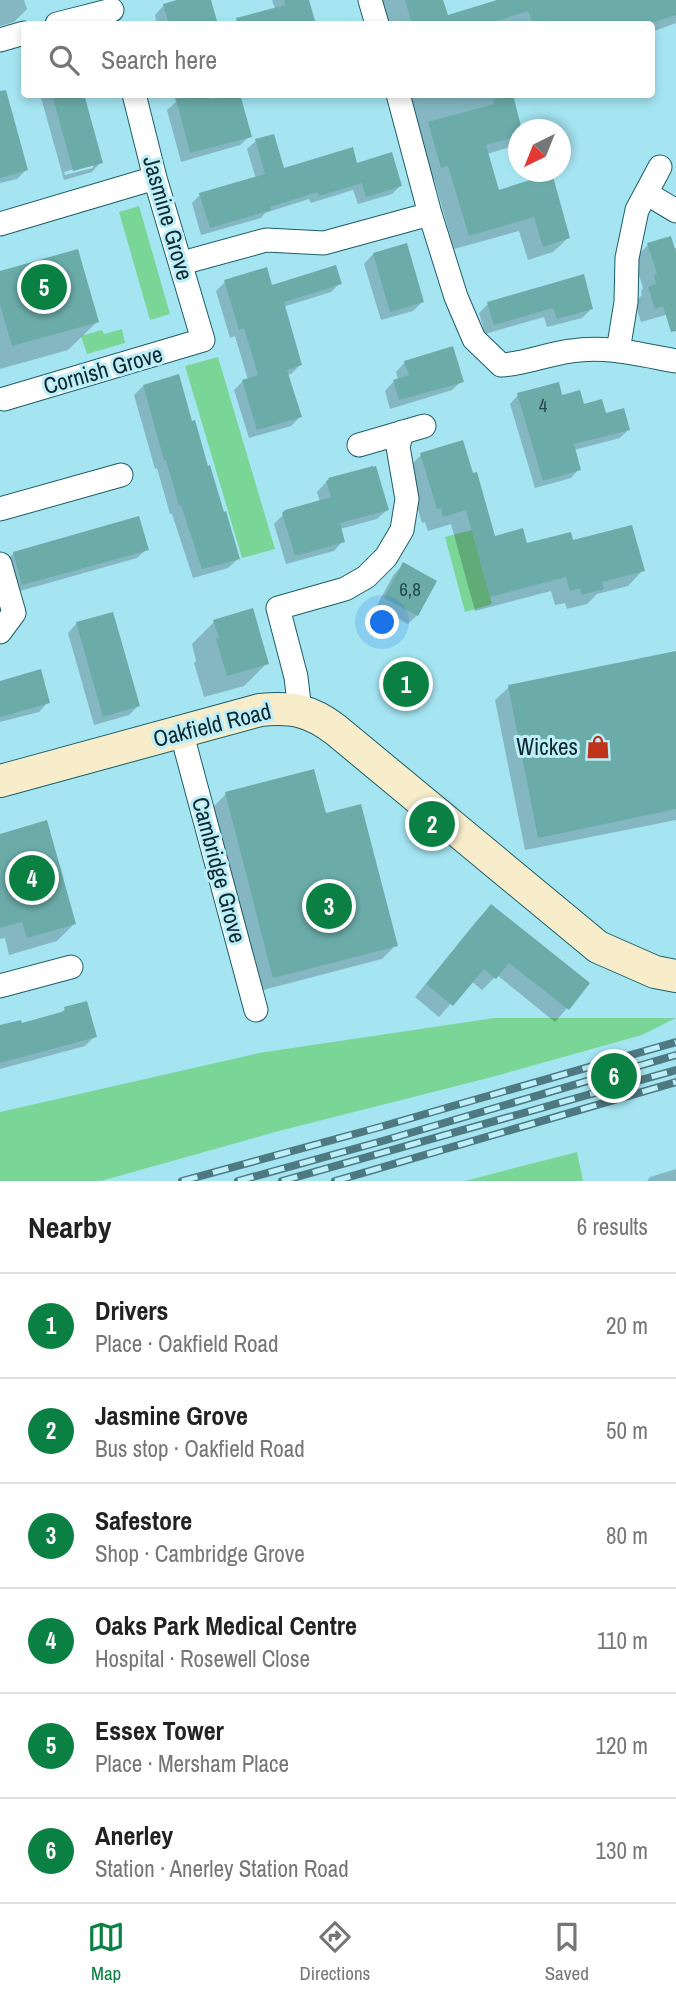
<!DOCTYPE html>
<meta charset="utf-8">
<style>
body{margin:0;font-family:"Archivo Narrow",sans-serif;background:#f6f6f6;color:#222}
.compass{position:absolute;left:508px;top:119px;width:63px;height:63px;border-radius:50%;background:#fff;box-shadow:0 4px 10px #0003;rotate:223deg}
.you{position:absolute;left:383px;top:623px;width:24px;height:24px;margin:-18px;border:5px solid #fff;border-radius:50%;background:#1a73e8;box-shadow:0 0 0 10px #1a73e833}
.badge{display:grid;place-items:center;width:46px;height:46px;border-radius:50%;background:#0b8043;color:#fff;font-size:23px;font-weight:700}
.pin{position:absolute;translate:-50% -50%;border:4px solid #fff;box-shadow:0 2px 7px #0006}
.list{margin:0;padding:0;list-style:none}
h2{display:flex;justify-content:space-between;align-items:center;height:91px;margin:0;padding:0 28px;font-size:30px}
h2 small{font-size:23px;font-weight:400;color:#767676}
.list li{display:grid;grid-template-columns:46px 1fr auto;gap:21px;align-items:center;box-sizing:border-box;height:105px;padding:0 28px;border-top:2px solid #e0e0e0}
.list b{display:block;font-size:26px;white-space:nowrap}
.list p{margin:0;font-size:23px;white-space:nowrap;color:#767676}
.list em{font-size:23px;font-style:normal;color:#767676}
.icon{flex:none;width:38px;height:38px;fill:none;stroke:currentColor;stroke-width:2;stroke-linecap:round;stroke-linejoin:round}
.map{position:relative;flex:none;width:676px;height:1181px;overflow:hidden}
.search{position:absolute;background:#fff;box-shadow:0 4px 10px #0003;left:21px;right:21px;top:21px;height:77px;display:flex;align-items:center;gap:18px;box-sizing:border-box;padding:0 24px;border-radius:7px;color:#767676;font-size:26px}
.sheet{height:721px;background:#fff}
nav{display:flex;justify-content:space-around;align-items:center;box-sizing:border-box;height:98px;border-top:2px solid #e0e0e0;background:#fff;font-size:19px;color:#767676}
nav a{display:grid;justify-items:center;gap:4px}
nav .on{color:#0b8043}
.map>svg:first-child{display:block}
.green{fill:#7ad696}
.shadow{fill:#0003;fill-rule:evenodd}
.building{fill:#6baca9}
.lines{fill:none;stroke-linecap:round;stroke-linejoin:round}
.street-casing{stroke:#1d5e69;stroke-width:25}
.secondary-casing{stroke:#1d5e69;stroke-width:34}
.street{stroke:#fff;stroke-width:23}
.secondary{stroke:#f7edcb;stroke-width:32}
.rail-casing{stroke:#4f7981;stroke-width:8}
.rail{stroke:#bdeffa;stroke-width:5;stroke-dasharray:16;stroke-linecap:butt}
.labels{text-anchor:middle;stroke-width:6;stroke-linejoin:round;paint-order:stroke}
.number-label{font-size:19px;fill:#25494c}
.street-label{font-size:23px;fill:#0e282d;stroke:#bdeffa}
.poi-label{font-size:23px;fill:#0e282d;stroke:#bdeffa;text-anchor:end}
</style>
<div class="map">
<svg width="676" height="1181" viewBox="0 0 676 1181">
<rect width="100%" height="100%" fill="#a5e5f2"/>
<path class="green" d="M139,206L170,314L150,320L119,212Z
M122,329L125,343L87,354L81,336L102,330L104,334Z
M218,357L275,549L242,558L185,366Z
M472,530L492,604L465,612L445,537Z
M494,1018H676L642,1035L492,1077L279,1131L101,1181H0V1112L259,1053Z
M577,1152L583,1181H465Z"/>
<path class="shadow" d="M0,0H24L27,9L14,22L0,26Z
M183,0H209L215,20L213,24H157L155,15L164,5Z
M272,0H309L307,1L314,24H258L257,21L275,9Z
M379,0H433L446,17L503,0H676V23L652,32V24H386Z
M40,94H83L101,162L92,172L64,180ZM93,164V168L65,175L64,172Z
M173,94H234L250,136L240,145L181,162L167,110L176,102Z
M401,94H499L518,130V137L507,148L487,154L498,192L568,238L553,252L528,260L519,231L454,249L434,179L427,181Z
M0,130L26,170L17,179L0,183Z
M256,141L283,170L356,165L400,186L392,194L358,204L353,190L311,203L309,199L265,213L261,218L201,235L192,203L200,195L256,179L247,149Z
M648,245L676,248V312L641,322L635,302L642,295L641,291L643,288L634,259Z
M373,254L422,302L413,311L381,320L364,264Z
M0,273L97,322L68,350L0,369Z
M225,282L271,287L340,283L331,292L283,307L300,365L291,374L287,375L300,417L291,426L249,438L234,390L243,381L248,380L235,336L230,338L216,291Z
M488,304L592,308L582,318L547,327L544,317L485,334L479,313Z
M405,362L462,381L452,390L390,409L385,391L394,381L398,380L396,372Z
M143,386L238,559L228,568L193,578L172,514H170L157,468L155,469L134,395Z
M518,395L583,406L605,415L628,430L620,438L574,450L579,469L571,478L535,488L510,404Z
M421,455L494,538L643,570L628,586L597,594L587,604L567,609L565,603L555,605L551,591L475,611L451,524L428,531L425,522L422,523L406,470Z
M329,479L387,510L377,519L340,529L343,541L334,551L286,564L274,524L286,512L320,502L317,492Z
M147,549L137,558L13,593L4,563L14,553Z
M403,565L417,615L408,624L376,607L394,574Z
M214,622L267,663L244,686L204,697L194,663L196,661L192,644Z
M77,623L138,706L129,715L94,725L68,633Z
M676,653V820L525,850L495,700L509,687Z
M0,682L48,702L39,712L0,722Z
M226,794L324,816L396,945L382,959L259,991L212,808Z
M0,835L74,924L57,941L9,955L5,938L0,939Z
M491,907L588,984L555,1022L497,975L482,990L471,981L439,1017L415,997L478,919Z
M65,1009L95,1036L85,1046L0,1069V1027L20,1025L59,1015Z
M676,1169V1181H647L650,1177Z"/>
<path class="building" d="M177,0H211L217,21L204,24H169L163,4Z
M284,0H309L316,24H237L236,18L285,5Z
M405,0H443L448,15L497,0H676V15L648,24H533L528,11L487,24H412Z
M6,90L28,170L0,178V91Z
M52,94H84L103,163L73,171Z
M194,94H209L210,100L231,94H240L252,137L190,153L176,99Z
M513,95L522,130H519V136L486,145L499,190L552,173L570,238L543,247L534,217L469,236L448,166L441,168L428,122L494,104L493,100Z
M274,134L284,168L353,147L357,163L392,152L402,186L366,197L362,183L319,196L318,192L270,207L271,210L210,228L199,193L265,174L255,139Z
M671,236L676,253V331L671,332L663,306L655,309L648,287L656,284L654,275L657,274L647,243Z
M407,243L424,302L390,312L373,253Z
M78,249L99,322L12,346L0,304V271Z
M336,265L342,284L284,302L302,365L287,370L302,417L257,430L242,380L258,375L244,328L239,330L224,280L267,267L272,285Z
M584,274L593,309L557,319L553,308L494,325L487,302Z
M453,346L464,382L399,400L393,380L409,375L404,361Z
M179,374L192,421L195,420L208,466L210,465L224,512L226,511L240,559L202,569L181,505L179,506L166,460H164L143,385Z
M559,382L562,395L580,390L584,404L602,399L606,413L624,408L630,430L574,444L581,470L543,481L517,393Z
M463,440L473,473L477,472L495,536L523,528L527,543L571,532L573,540L632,525L645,571L602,582L604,589L582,595L580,588L570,591L566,577L490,597L466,510L443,517L441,508L437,509L420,453Z
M373,466V467L376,466L389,510L340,523L345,542L295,556L282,513L285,510L331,497L326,481L329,480L328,478Z
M139,516L149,550L22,585L13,552Z
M403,562L437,581L418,616L384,598Z
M253,608L269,664L227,676L216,639L219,638L213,620Z
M113,612L140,706L103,717L76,622Z
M676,651V809L538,838L508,685Z
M41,669L50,703L0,717V681Z
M314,769L326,813L361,804L398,946L273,978L225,792Z
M47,820L76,924L27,938L22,922L0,928V834Z
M491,904L590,983L569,1010L509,963L496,979L484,969L453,1006L426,984Z
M87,1001L97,1037L0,1063V1025L21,1020L22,1023L65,1011L64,1007Z"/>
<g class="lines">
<g class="street-casing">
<path id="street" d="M370,0L377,24
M57,24L112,10
M0,40L24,33
M398,94L430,214
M646,193L676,211
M0,224L155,178
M182,263L266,240L324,243L430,214L456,297L474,339L501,365C525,364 547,354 571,351C606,345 642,355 676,361
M618,351L626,302L627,258L637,210L660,167
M4,399L203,340L155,178L134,94
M359,445L424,426
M0,509L121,475
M0,564L14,613L0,632
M300,711L296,677L278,608L345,589L366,577L386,557L402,530L407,499L398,447L402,432
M181,731L256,1010
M0,986L71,967"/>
</g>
<g class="secondary-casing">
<path id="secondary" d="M0,781L260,710C292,707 310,710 336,730L598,947L655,972L676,976"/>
</g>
<use href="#street" class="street"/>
<use href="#secondary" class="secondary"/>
<g class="rail-casing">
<path id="rail" d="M182,1181L380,1127L676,1042
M238,1181L386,1140L676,1055
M282,1181L676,1070
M335,1181L676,1082"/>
</g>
<use href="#rail" class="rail"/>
</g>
<defs>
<g id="shop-bare" transform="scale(1.89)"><path d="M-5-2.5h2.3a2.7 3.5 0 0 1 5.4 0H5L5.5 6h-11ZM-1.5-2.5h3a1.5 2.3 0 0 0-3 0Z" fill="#be331a" stroke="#bdeffa" stroke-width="2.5" paint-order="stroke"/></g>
</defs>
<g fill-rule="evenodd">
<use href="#shop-bare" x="598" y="747"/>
</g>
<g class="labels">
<g class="number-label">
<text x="543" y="412">4</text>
<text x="410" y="596">6,8</text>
</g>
<g class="street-label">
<text transform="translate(168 218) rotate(74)" y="8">Jasmine Grove</text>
<text transform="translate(103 370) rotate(-16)" y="8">Cornish Grove</text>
<text transform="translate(212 725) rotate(-14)" y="8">Oakfield Road</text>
<text transform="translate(219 870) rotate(75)" y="8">Cambridge Grove</text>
</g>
<g class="poi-label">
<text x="578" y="755">Wickes</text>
</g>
</g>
</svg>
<svg class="compass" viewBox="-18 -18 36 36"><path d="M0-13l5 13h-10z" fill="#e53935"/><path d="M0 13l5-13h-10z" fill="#767676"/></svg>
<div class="you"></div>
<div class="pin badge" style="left:406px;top:684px">1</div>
<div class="pin badge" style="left:432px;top:824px">2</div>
<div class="pin badge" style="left:329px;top:906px">3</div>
<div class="pin badge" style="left:32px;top:878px">4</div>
<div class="pin badge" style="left:44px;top:287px">5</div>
<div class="pin badge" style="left:614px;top:1076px">6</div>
<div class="search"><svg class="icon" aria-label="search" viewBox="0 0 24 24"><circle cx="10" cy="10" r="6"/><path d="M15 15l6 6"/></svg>Search here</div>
</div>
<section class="sheet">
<h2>Nearby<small>6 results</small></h2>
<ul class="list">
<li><span class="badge">1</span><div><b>Drivers</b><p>Place · Oakfield Road</p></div><em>20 m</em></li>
<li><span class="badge">2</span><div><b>Jasmine Grove</b><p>Bus stop · Oakfield Road</p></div><em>50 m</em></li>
<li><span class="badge">3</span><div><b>Safestore</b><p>Shop · Cambridge Grove</p></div><em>80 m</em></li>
<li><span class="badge">4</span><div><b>Oaks Park Medical Centre</b><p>Hospital · Rosewell Close</p></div><em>110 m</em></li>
<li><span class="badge">5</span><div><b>Essex Tower</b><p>Place · Mersham Place</p></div><em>120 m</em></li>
<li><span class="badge">6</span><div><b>Anerley</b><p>Station · Anerley Station Road</p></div><em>130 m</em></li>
</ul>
</section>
<nav>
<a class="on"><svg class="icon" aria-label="map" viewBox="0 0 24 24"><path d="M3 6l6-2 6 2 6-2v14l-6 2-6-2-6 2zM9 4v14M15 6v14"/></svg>Map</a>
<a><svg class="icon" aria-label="directions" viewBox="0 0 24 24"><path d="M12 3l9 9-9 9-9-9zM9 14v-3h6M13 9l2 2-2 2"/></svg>Directions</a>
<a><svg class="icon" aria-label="saved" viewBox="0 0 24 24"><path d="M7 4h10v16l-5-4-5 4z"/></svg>Saved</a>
</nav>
